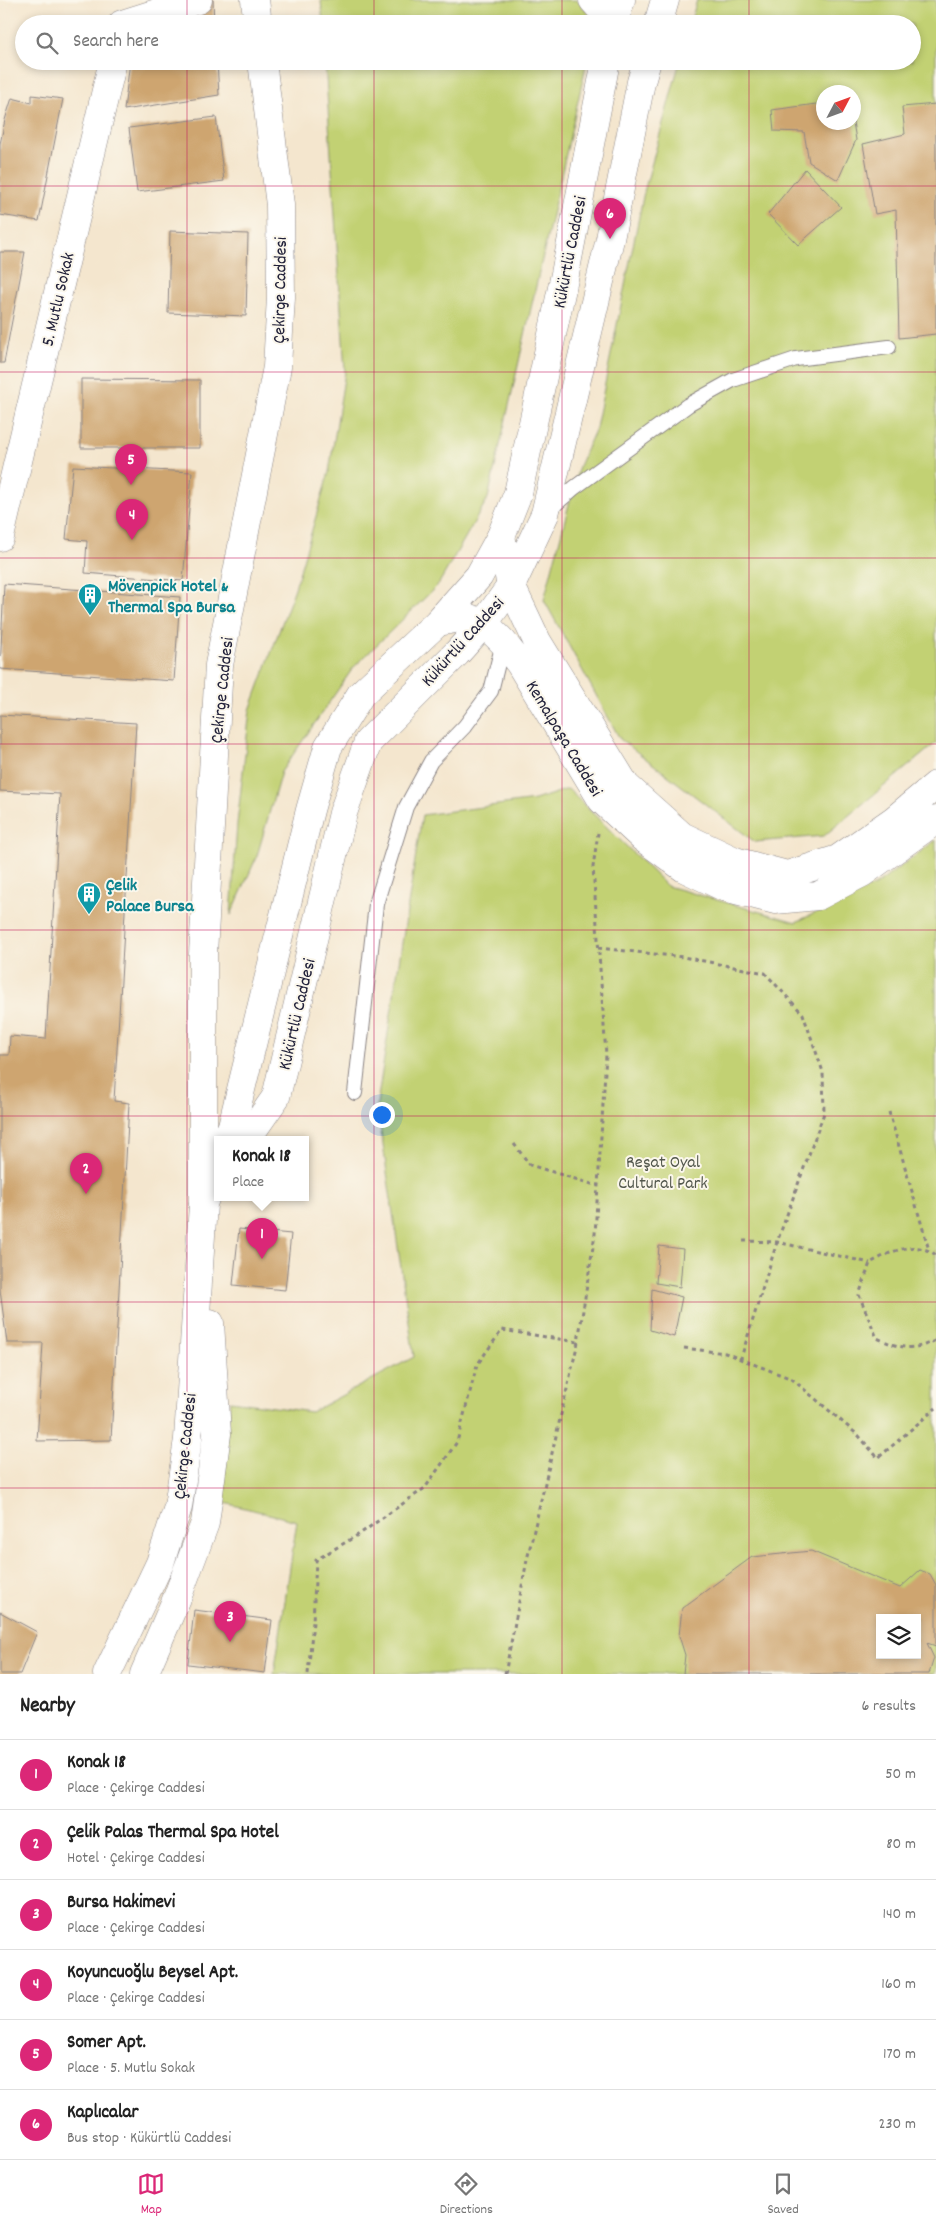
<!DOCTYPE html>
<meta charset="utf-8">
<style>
body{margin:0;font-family:Dekko,sans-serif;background:#f6f6f6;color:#222}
.controls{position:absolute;right:15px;bottom:15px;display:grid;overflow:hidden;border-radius:0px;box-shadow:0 2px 8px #0003}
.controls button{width:45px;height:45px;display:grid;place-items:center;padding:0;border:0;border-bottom:1px solid #e0e0e0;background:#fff;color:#222;font:25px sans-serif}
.compass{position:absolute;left:816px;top:85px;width:45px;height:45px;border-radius:50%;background:#fff;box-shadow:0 2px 8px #0003;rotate:49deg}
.you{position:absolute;left:381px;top:1114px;width:18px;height:18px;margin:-12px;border:4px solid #fff;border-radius:50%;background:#1a73e8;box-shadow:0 0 0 8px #1a73e833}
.badge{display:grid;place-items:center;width:32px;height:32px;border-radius:50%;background:#db2777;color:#fff;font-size:16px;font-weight:700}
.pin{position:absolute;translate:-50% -41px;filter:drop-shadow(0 1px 2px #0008)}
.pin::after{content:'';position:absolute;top:26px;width:18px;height:15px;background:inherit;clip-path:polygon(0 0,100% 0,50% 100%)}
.popup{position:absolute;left:214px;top:1136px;width:95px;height:65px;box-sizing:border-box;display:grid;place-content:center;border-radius:0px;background:#fff;filter:drop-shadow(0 1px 4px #0005);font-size:16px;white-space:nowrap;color:#767676}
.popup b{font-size:19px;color:#222}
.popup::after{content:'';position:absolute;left:50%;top:100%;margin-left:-10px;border:10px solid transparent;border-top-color:#fff}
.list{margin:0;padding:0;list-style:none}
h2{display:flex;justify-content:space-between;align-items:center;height:65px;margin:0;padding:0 20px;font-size:21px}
h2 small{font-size:16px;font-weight:400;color:#767676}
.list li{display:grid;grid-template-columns:32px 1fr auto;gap:15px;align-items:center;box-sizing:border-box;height:70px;padding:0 20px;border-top:1px solid #e0e0e0}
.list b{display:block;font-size:19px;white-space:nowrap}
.list p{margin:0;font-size:16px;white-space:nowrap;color:#767676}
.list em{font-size:16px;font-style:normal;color:#767676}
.icon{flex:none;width:28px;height:28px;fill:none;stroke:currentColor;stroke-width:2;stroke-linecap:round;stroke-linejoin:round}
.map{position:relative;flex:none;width:936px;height:1674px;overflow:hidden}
.search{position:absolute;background:#fff;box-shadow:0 2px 8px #0003;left:15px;right:15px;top:15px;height:55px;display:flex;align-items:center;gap:12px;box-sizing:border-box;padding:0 18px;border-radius:28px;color:#767676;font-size:19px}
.sheet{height:485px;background:#fff}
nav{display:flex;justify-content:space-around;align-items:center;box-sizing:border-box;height:70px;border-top:1px solid #e0e0e0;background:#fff;font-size:14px;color:#767676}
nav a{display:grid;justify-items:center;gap:2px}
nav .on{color:#db2777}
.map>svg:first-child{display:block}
.green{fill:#c2d173;stroke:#727a57;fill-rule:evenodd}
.building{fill:#cea570;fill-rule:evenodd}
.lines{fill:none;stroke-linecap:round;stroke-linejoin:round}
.service-casing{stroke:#8b8484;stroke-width:16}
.minor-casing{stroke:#8b8484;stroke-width:29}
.secondary-casing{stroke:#8b8484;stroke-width:29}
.primary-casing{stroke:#8b8484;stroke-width:29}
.path{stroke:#8b8484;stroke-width:3;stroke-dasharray:4 4;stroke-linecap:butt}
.service{stroke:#fff;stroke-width:14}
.minor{stroke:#fff;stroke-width:28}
.secondary{stroke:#fff;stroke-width:28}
.primary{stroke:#fff;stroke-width:28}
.grid{fill:none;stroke:#c2185b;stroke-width:1;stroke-opacity:0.55}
.labels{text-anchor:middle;stroke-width:4;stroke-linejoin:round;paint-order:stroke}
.street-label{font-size:18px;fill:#22223b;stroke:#fbf7ec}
.culture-label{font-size:18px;font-weight:bold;fill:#0d838f;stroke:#fbf7ec;text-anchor:start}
.park-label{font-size:18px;fill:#52574c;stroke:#fbf7ec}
</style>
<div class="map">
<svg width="936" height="1674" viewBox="0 0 936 1674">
<rect width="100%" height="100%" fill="#fbf7ec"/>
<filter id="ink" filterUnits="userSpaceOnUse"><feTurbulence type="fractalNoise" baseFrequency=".02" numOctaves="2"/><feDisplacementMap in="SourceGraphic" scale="10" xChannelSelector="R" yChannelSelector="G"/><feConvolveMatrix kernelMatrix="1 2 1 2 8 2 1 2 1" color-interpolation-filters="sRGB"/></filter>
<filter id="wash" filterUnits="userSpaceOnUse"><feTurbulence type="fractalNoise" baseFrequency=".0096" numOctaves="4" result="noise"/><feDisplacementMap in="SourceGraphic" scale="20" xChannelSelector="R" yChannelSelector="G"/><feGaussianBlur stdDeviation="1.12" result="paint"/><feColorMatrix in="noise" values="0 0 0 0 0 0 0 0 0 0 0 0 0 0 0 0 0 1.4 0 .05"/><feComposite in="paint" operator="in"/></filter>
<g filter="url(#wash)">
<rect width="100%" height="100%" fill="#f4e6ce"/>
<path class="green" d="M321,0H577L596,23L323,24Z
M697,0H936V743L824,836L755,842L620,739L544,600L579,466L596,428L644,192L680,61H912V24H690ZM824,92H854V122H824Z
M325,61H587L488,498L438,585L353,668L281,772L257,856L231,915L237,824L250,710L295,588L329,472L345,372Z
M568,789L667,886L796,922L876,885L936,840V1674H274L297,1521L221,1502L230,1401L311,1412L414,1357L377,1104L422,815L535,800ZM880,1618H917V1655H880Z"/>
<g id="blocks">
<path class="building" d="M210,0H213L214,24H148Z
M130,61H217L219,95L124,110Z
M32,95L63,99L39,221L0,215V144L5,120L12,98L32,103Z
M824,103V122H853L856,140L838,180L809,162L804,132L774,131L772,110Z
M936,104V334L899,338L896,210L875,214L863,144L905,134L902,107Z
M216,117L224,181L137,192L129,128Z
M805,169L841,207L798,245L768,214Z
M170,231L248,234L246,316L168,313Z
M0,252H25L4,363H0Z
M81,379L200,380V448H81Z
M73,466L192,472L183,581L85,573L87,541L66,539Z
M4,584L180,597L174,681L0,669Z
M0,715L136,723L114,1101L129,1103L111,1440L37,1441L43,1343H7L0,1290V1055H9L10,1036L46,1039L60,794L0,791Z
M239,1229L291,1234L285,1290L233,1285Z
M659,1246L683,1249L680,1287L656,1283Z
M652,1289L682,1297L674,1337L650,1330Z
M811,1551L900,1588L920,1570L930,1574L936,1585V1646L927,1643L934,1658L929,1674H683L685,1655L679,1636L682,1608L752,1557ZM880,1618H917V1655H880Z
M194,1610L272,1620L265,1673L188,1664Z
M0,1612L37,1632L20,1674H0Z"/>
</g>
</g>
<g filter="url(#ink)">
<use href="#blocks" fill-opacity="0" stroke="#8b8484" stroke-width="1"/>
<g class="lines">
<g class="service-casing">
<path id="service" d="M549,510L574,488L688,405L733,380L796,359L889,347
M355,1093L376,904L406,807L431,761L465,726L491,691L503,643"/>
</g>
<g class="minor-casing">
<path id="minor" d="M593,0L613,22
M122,24L198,0
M0,537L113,61"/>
</g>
<g class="secondary-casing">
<path id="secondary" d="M255,0L258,24
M501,536L511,586L537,641L626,786L682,836L735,861L787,875L838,859L894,820L936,785
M438,622L466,617L484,623L503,642L520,664L602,800L643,838L684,868L724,887L775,900L818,896L862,873L936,820
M203,1203V954L219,665L277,367L281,297L280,205L262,61"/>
</g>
<g class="primary-casing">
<path id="primary" d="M613,24L621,0
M658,24L665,0
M226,1140L232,1126L310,810L328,747L361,694L438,622L479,576L501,536L518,493L565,274L606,61
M246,1140L276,1097L343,813L368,742L457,653L484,623L511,586L545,514L610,239L641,82L647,61
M107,1674L160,1563L178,1507L188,1439L203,1204L218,1162
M144,1674L177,1598L205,1523L217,1434L210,1323"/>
</g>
<path class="path" d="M598,948L683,957L765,973L803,1014L823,1072L824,1113L777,1242L741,1358
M889,1112L929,1250
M514,1144L530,1165L598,1186
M743,1241L777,1242L870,1263
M936,1255C913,1239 891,1252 870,1263L859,1295L877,1338C899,1348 913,1352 936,1340
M684,1348L725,1353L792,1379L859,1436L878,1458L936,1408
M308,1674L313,1622L316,1560L361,1533L425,1488L457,1442L477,1365L502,1330L578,1342
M505,1674L527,1560L578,1342L595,1234L606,1055L593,867L598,833"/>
<use href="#service" class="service"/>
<use href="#minor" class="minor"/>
<use href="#secondary" class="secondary"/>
<use href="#primary" class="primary"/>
</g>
</g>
<path class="grid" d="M187,0V24M374,0V24M562,0V24M749,0V24M187,61V1674M374,61V1674M562,61V1674M749,61V1674M0,186H936M0,372H936M0,558H936M0,744H936M0,930H936M0,1116H936M0,1302H936M0,1488H936"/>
<defs>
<g id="building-pin" transform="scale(1.25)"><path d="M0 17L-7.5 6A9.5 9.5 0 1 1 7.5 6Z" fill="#0f9aa8" stroke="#fbf7ec"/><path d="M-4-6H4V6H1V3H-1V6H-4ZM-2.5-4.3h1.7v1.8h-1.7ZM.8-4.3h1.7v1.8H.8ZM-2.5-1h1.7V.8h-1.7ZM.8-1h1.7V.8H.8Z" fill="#fff"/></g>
</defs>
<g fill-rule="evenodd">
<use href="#building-pin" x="90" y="595"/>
<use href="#building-pin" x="89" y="894"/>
</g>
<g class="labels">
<g class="street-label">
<text transform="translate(569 252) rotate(-79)" y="6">Kükürtlü Caddesi</text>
<text transform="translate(279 290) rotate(-89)" y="6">Çekirge Caddesi</text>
<text transform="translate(57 299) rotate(-77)" y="6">5. Mutlu Sokak</text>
<text transform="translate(462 641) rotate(-48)" y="6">Kükürtlü Caddesi</text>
<text transform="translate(221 690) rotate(-84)" y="6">Çekirge Caddesi</text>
<text transform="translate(565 738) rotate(59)" y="6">Kemalpaşa Caddesi</text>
<text transform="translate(296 1014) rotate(-77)" y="6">Kükürtlü Caddesi</text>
<text transform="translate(184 1446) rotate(-84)" y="6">Çekirge Caddesi</text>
</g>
<g class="culture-label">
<text x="108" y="591">Mövenpick Hotel &amp;<tspan x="108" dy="21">Thermal Spa Bursa</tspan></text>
<text x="106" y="890">Çelik<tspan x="106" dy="21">Palace Bursa</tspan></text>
</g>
<g class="park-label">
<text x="663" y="1167">Reşat Oyal<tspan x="663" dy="21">Cultural Park</tspan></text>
</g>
</g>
</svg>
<div class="controls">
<button><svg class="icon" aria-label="layers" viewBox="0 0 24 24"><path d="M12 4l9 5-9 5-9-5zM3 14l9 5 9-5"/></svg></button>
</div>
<svg class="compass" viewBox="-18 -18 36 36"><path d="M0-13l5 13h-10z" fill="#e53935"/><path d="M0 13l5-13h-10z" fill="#767676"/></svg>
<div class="you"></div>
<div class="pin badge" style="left:262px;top:1259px">1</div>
<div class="popup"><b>Konak 18</b>Place</div>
<div class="pin badge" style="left:86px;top:1194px">2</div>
<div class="pin badge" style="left:230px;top:1642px">3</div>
<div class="pin badge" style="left:132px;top:540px">4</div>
<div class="pin badge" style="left:131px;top:485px">5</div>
<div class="pin badge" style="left:610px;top:239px">6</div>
<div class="search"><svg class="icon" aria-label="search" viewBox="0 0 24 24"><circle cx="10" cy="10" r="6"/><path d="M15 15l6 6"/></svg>Search here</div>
</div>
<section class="sheet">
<h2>Nearby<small>6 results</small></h2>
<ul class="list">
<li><span class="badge">1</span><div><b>Konak 18</b><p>Place · Çekirge Caddesi</p></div><em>50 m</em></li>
<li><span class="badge">2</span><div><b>Çelik Palas Thermal Spa Hotel</b><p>Hotel · Çekirge Caddesi</p></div><em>80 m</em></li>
<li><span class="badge">3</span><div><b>Bursa Hakimevi</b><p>Place · Çekirge Caddesi</p></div><em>140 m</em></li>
<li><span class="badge">4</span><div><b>Koyuncuoğlu Beysel Apt.</b><p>Place · Çekirge Caddesi</p></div><em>160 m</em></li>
<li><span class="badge">5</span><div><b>Somer Apt.</b><p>Place · 5. Mutlu Sokak</p></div><em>170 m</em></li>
<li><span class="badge">6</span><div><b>Kaplıcalar</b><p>Bus stop · Kükürtlü Caddesi</p></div><em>230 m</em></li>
</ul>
</section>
<nav>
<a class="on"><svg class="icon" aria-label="map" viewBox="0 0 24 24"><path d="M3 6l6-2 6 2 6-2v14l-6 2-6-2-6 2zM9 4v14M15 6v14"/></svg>Map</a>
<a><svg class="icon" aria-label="directions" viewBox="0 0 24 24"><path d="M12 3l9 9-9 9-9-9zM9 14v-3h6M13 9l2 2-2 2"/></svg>Directions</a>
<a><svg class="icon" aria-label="saved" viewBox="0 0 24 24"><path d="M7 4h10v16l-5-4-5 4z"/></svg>Saved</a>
</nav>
